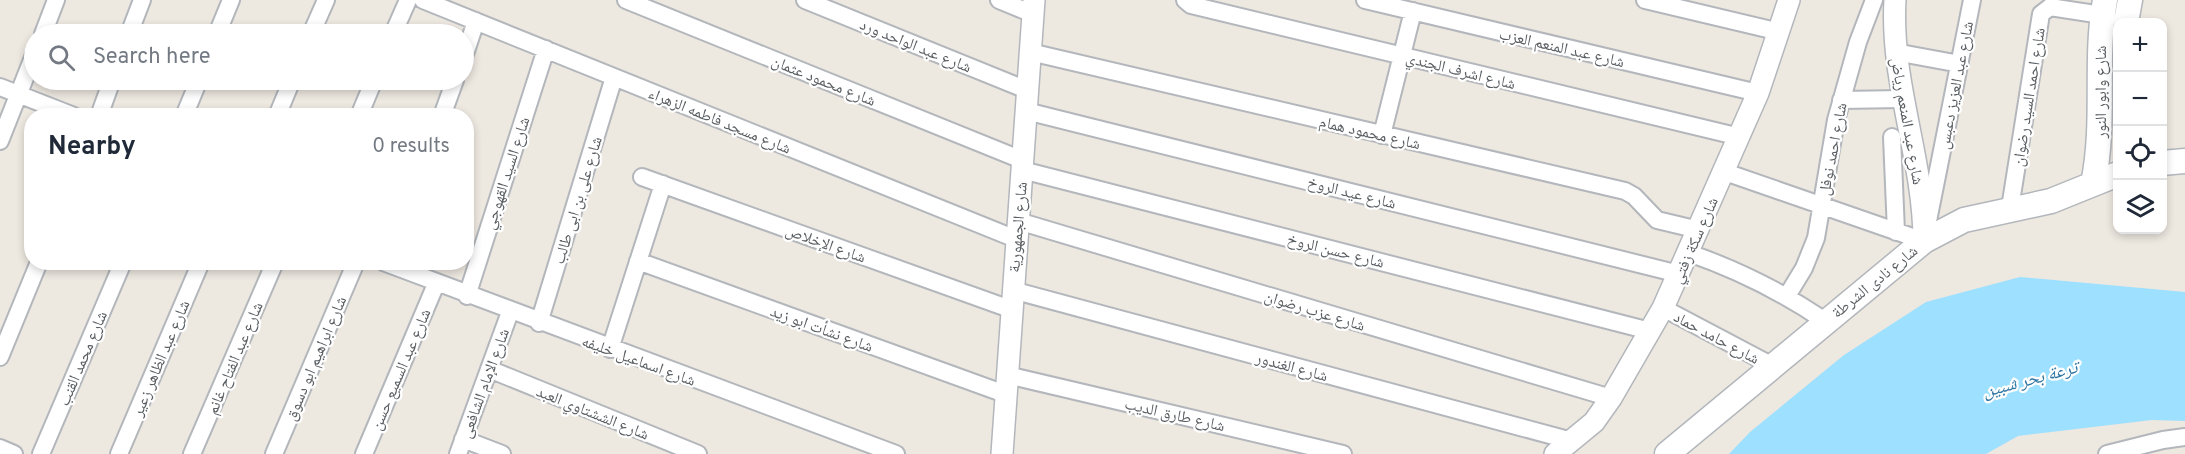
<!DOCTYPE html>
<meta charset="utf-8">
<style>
body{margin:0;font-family:Overpass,"Noto Naskh Arabic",sans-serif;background:#f2f2f3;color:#1f2937}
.controls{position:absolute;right:18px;top:18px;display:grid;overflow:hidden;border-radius:12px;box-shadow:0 3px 9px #0003}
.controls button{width:54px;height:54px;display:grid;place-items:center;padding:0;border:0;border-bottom:2px solid #e0e1e3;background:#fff;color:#1f2937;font:30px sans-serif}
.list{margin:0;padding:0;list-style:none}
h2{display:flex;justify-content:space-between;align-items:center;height:78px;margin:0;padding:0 24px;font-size:26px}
h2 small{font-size:20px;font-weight:400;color:#747a83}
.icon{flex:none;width:33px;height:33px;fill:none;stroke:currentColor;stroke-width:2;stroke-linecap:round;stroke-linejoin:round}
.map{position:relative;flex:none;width:2185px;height:454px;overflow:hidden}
.search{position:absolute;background:#fff;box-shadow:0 3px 9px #0003;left:24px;top:24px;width:450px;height:66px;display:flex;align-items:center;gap:15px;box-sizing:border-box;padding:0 21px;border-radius:33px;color:#747a83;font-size:22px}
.panel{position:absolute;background:#fff;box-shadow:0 3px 9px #0003;left:24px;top:108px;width:450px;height:162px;border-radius:24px}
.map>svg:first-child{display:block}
.water{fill:#9ee0ff}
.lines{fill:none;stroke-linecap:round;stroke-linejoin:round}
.minor-casing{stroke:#b3b7bc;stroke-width:20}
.tertiary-casing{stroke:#b3b7bc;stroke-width:24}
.secondary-casing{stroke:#b2b7bc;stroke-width:27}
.minor{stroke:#fff;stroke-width:16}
.tertiary{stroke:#fff;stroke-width:21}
.secondary{stroke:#fff;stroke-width:24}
.labels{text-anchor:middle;stroke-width:4.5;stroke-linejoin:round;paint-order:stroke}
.street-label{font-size:16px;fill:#595e62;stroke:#fff}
.water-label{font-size:18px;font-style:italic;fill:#3177a4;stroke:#fff}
</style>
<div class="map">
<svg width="2185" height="454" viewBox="0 0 2185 454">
<rect width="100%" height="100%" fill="#ede8e0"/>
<path class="water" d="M2020,277L2185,292V421L2152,420L2018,436L1986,454H1729L1750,432L1844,355L1926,302Z"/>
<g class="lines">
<g class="minor-casing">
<path id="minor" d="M423,0L1016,239
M626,0L1022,160
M805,0L1027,90
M999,0L1033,14
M1185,0L1191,5L1740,137
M1365,0L1758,93
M1645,0L1780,32
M43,34L56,0
M129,34L142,0
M217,34L231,0
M311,34L326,0
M393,34L408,0
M1030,52L1625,191L1634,196L1657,220L1699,230
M1895,52L1960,64
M464,57L476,21
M0,87L74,116
M1841,100L1902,99
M1026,111L1679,274
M99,116L112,80
M184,116L199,80
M277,116L292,80
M359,116L374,80
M442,116L455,80
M1382,135L1413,11
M1892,137L1896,232
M0,141L34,55
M1022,170L1650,331
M1725,172L1924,241L1972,0
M642,177L1010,309
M2010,208L2041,14L2050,7L2102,15
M1018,221L1611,398
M1689,253C1738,270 1782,292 1825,321
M638,261L1005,394
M383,262L896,454
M1012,290L1572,441
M467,296L546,49
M1787,296L1804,268L1816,238L1836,120L1858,42L1874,0
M1663,308L1771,365
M539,323L614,77
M610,349L663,184
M0,357L39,262
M489,369L698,454
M1007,375L1343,454
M463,439L502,454
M0,448L14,454
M41,454L123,262
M119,454L201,262
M192,454L275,262
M274,454L356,262
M364,454L436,284
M458,454L510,312
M2107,454L2163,440L2185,437"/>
</g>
<g class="tertiary-casing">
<path id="tertiary" d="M1895,0C1890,82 1924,160 1924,241
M1002,454L1034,0
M1555,454L1594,422L1611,398L1663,308L1758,93L1789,0"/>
</g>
<g class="secondary-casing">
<path id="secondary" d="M2126,22L2130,0
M2162,163L2185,161
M2093,184C2106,121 2094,62 2105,0
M1667,454L1924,241L1964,220L2051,201L2118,174"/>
</g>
<use href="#minor" class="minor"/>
<use href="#tertiary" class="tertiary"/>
<use href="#secondary" class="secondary"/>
</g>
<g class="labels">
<g class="street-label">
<text transform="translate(916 45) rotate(22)" y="6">شارع عبد الواحد ورد</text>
<text transform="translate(1562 47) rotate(13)" y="6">شارع عبد المنعم العزب</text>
<text transform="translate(1461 70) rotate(14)" y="6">شارع اشرف الجندي</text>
<text transform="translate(824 80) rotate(22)" y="6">شارع محمود عثمان</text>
<text transform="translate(1955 85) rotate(-79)" y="6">شارع عبد العزيز دعبس</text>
<text transform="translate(2100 92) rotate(-90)" y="6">شارع وابور النور</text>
<text transform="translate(2028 97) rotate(-81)" y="6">شارع احمد السيد رضوان</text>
<text transform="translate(720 120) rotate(22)" y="6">شارع مسجد فاطمه الزهراء</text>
<text transform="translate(1908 121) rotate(80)" y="6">شارع عبد المنعم رياض</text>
<text transform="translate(1370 132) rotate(13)" y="6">شارع محمود همام</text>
<text transform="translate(1832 149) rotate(-79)" y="6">شارع احمد نوفل</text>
<text transform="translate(506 173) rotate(-72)" y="6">شارع السيد القهوجي</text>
<text transform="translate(1352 192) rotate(14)" y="6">شارع عيد الروخ</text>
<text transform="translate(577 200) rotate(-73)" y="6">شارع على بن ابى طالب</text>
<text transform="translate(1017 227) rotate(-85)" y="6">شارع الجمهورية</text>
<text transform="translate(1694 240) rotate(-66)" y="6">شارع سكة زفتي</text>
<text transform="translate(826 243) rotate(20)" y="6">شارع الإخلاص</text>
<text transform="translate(1336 250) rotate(14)" y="6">شارع حسن الروخ</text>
<text transform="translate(1874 281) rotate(-39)" y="6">شارع نادى الشرطة</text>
<text transform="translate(1315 310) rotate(17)" y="6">شارع عزب رضوان</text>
<text transform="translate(822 328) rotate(20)" y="6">شارع نشأت ابو زيد</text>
<text transform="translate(1717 337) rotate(28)" y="6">شارع حامد حماد</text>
<text transform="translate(82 358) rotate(-67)" y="6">شارع محمد القنب</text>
<text transform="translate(160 358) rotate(-67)" y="6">شارع عبد الظاهر زعير</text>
<text transform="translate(234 358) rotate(-67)" y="6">شارع عبد الفتاح غانم</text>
<text transform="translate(315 358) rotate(-67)" y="6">شارع ابراهيم ابو دسوق</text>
<text transform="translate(639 360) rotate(20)" y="6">شارع اسماعيل خليفه</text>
<text transform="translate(1292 366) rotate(15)" y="6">شارع الغندور</text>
<text transform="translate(400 369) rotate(-67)" y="6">شارع عبد السميع حسن</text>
<text transform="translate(484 383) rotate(-70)" y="6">شارع الإمام الشافعى</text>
<text transform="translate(593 412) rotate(22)" y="6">شارع الششتاوي العبد</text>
<text transform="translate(1175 414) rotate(13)" y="6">شارع طارق الديب</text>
</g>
<g class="water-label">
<text transform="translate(2030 379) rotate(-15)" y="6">ترعة بحر شبين</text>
</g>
</g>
</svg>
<div class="controls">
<button>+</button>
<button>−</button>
<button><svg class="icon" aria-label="locate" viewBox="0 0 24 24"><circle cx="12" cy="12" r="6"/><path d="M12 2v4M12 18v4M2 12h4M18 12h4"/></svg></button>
<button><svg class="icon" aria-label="layers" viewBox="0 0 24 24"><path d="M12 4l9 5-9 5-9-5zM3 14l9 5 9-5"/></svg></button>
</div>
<div class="search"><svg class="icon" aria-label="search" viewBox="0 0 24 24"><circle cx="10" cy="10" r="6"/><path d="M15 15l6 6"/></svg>Search here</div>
<section class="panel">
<h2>Nearby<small>0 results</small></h2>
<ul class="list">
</ul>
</section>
</div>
